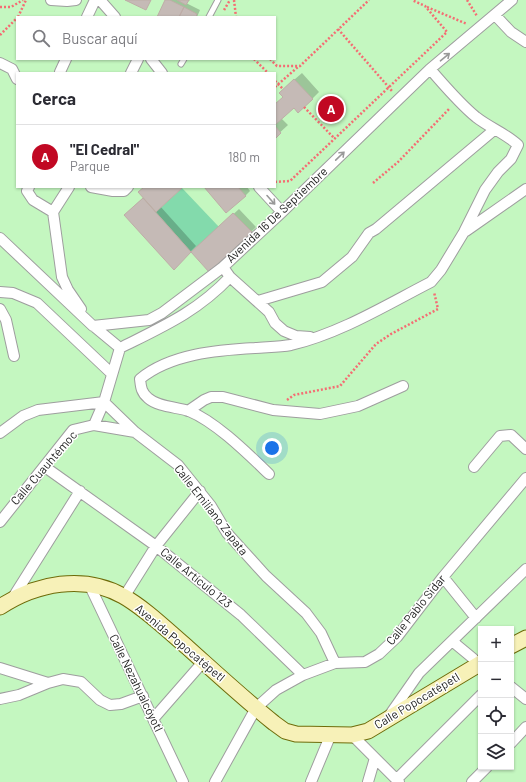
<!DOCTYPE html>
<html lang="es">
<meta charset="utf-8">
<style>
body{margin:0;font-family:Barlow,sans-serif;background:#f2f2f3;color:#2b2b33}
.controls{position:absolute;right:12px;bottom:12px;display:grid;overflow:hidden;border-radius:0px;box-shadow:0 1px 3px #0004}
.controls button{width:36px;height:36px;display:grid;place-items:center;padding:0;border:0;border-bottom:1px solid #e1e1e2;background:#fff;color:#2b2b33;font:20px sans-serif}
.you{position:absolute;left:272px;top:448px;width:14px;height:14px;margin:-10px;border:3px solid #fff;border-radius:50%;background:#1a73e8;box-shadow:0 0 0 6px #1a73e833}
.badge{display:grid;place-items:center;width:26px;height:26px;border-radius:50%;background:#c10823;color:#fff;font-size:13px;font-weight:700}
.pin{position:absolute;translate:-50% -50%;border:2px solid #fff;box-shadow:0 1px 4px #0006}
.list{margin:0;padding:0;list-style:none}
h2{display:flex;justify-content:space-between;align-items:center;height:52px;margin:0;padding:0 16px;font-size:17px}
h2 small{font-size:13px;font-weight:400;color:#7c7c81}
.list li{display:grid;grid-template-columns:26px 1fr auto;gap:12px;align-items:center;box-sizing:border-box;height:64px;padding:0 16px;border-top:1px solid #e1e1e2}
.list b{display:block;font-size:15px;white-space:nowrap}
.list p{margin:0;font-size:13px;white-space:nowrap;color:#7c7c81}
.list em{font-size:13px;font-style:normal;color:#7c7c81}
.icon{flex:none;width:22px;height:22px;fill:none;stroke:currentColor;stroke-width:2;stroke-linecap:round;stroke-linejoin:round}
.map{position:relative;flex:none;width:526px;height:782px;overflow:hidden}
.search{position:absolute;background:#fff;box-shadow:0 1px 3px #0004;left:16px;top:16px;width:260px;height:44px;display:flex;align-items:center;gap:10px;box-sizing:border-box;padding:0 14px;border-radius:0px;color:#7c7c81;font-size:15px}
.panel{position:absolute;background:#fff;box-shadow:0 1px 3px #0004;left:16px;top:72px;width:260px;height:116px;border-radius:0px}
.map>svg:first-child{display:block}
.park{fill:#c4f7c0;fill-rule:evenodd}
.pitch{fill:#83daac}
.shadow{fill:#0003}
.building{fill:#c5bab6;stroke:#beada6}
.lines{fill:none;stroke-linecap:round;stroke-linejoin:round}
.lane-casing{stroke:#9e9e9e;stroke-width:7}
.street-casing{stroke:#9e9e9e;stroke-width:12}
.secondary-casing{stroke:#6e6b09;stroke-width:17}
.path{stroke:#f46d73;stroke-width:2.5;stroke-dasharray:2 2;stroke-linecap:butt}
.lane{stroke:#fff;stroke-width:5}
.street{stroke:#fff;stroke-width:10}
.secondary{stroke:#f7f1b8;stroke-width:15}
.oneway{stroke:#999}
.labels{text-anchor:middle;stroke-width:3;stroke-linejoin:round;paint-order:stroke}
.street-label{font-size:12px;fill:#1d1d1d;stroke:#fff}
</style>
<div class="map">
<svg width="526" height="782" viewBox="0 0 526 782">
<rect width="100%" height="100%" fill="#eee8e3"/>
<path class="park" d="M0,0H526V782H0ZM17,17H275V59H17ZM17,73H275V187H17ZM481,629H511V767H481Z"/>
<path class="pitch" d="M182,188L219,227L191,252L156,212Z"/>
<path class="shadow" d="M166,0H190L186,3L200,10L197,17H158Z
M302,73L319,92L312,99L294,107L281,118L288,125L275,137V105L284,97L287,86Z
M144,187H182L160,206L196,246L174,268L130,210L144,197Z
M205,187H247L250,191L245,196Z
M239,209L256,227L251,232L198,247Z"/>
<path class="building" d="M125,0H151L146,10Z
M165,0H170L184,7L179,17H157Z
M177,0H189L186,5Z
M184,7L197,14L196,17H179Z
M294,79L313,99L298,113L294,108L275,125V104L283,97L279,93Z
M275,126L281,133L275,139Z
M144,187H181L182,188L156,212L138,192Z
M204,187H238L246,196L226,213Z
M143,198L191,252L174,270L124,215Z
M233,213L252,232L209,272L191,252Z"/>
<g class="lines">
<g class="lane-casing">
<path id="lane" d="M209,17L218,0
M181,64L184,59"/>
</g>
<g class="street-casing">
<path id="street" d="M51,0L67,1L76,0
M100,0L115,17
M495,15L511,32L526,42
M87,17L95,0
M151,59L162,73
M0,63L12,69L17,79
M430,69C445,86 459,103 476,117C490,128 505,133 518,145
M60,72L66,59
M131,73L138,59
M29,187L27,191L33,200L53,212
M69,187L53,212L62,277L68,290L81,309
M91,187L113,191H124L128,187
M259,187L282,212
M466,231L526,189
M0,238L93,326L149,320L162,313L223,267
M230,277L269,312L275,323L284,331L296,336L310,337
M0,292L13,293L37,303L111,373
M258,301L322,282L352,257L369,233L376,229L494,130
M0,309L6,320L14,356
M91,324L120,348
M188,411L204,400L211,397H223L273,410L320,414L358,406L403,386
M94,425L135,432L178,465L211,506L227,533L266,576L306,613L321,633L335,663
M135,432L104,402L120,348C162,327 197,312 230,277L223,267L282,212L430,69L512,0
M0,433L23,416L38,410L104,402
M45,467L156,546L241,615L303,675
M474,467L500,436L511,435L526,449
M269,474C248,454 216,422 189,411C176,407 158,407 148,398C141,392 141,387 140,379C170,354 217,350 255,348C266,347 279,347 291,345C341,333 386,305 431,282L441,270L464,232L485,190L498,172L511,159L518,145
M0,522L73,430L94,425L104,402
M443,577L476,618
M89,584L183,782
M124,597L156,546L200,491
M12,599L80,491
M452,641L481,665
M0,668L48,683L63,679L81,682L100,700L110,705L121,704L143,696
M511,687L526,699
M0,699L19,695L48,683
M389,716L419,673L526,569
M154,718L203,662
M352,735L399,782
M511,743L526,727
M397,779L481,695
M215,782L256,708L276,690L303,675L335,663L365,662L379,654L397,637L443,577L526,478
M311,782L331,734
M368,782L375,758
M472,782L487,767"/>
</g>
<g class="secondary-casing">
<path id="secondary" d="M0,607C36,583 84,574 123,596C146,609 167,630 187,647C216,673 244,699 274,723L285,731L296,734L352,735L368,731L481,663
M511,646L526,638"/>
</g>
<path class="path" d="M234,0L236,17
M467,0L477,16
M0,7H11L23,0
M427,7L467,24
M224,10L230,0
M18,17L26,0
M338,29L392,91
M0,35L17,18
M254,59L268,73
M270,59L277,66H300L369,0
M275,81L283,89
M275,87L299,66
M304,107L334,138
M275,182L290,181L447,32L425,6L412,0
M373,183L398,162L450,108
M287,400L294,395L340,386L376,344L391,334L438,309L434,292"/>
<use href="#lane" class="lane"/>
<use href="#street" class="street"/>
<use href="#secondary" class="secondary"/>
</g>
<defs><path id="oneway-shaft" d="M-6 0H5M1.5-3L5.5 0L1.5 3" fill="none" stroke-width="1.6" stroke-linecap="round" stroke-linejoin="round"/></defs>
<g class="oneway">
<use href="#oneway-shaft" transform="translate(445 57) rotate(-40)"/>
<use href="#oneway-shaft" transform="translate(340 156) rotate(-44)"/>
<use href="#oneway-shaft" transform="translate(271 200) rotate(48)"/>
</g>
<g class="labels">
<g class="street-label">
<text transform="translate(277 215) rotate(-43)" y="4">Avenida 16 De Septiembre</text>
<text transform="translate(44 468) rotate(-49)" y="4">Calle Cuauhtémoc</text>
<text transform="translate(211 510) rotate(52)" y="4">Calle Emiliano Zapata</text>
<text transform="translate(196 578) rotate(39)" y="4">Calle Artículo 123</text>
<text transform="translate(416 610) rotate(-51)" y="4">Calle Pablo Sidar</text>
<text transform="translate(180 643) rotate(40)" y="4">Avenida Popocatépetl</text>
<text transform="translate(136 683) rotate(64)" y="4">Calle Nezahualcóyotl</text>
<text transform="translate(417 701) rotate(-31)" y="4">Calle Popocatépetl</text>
</g>
</g>
</svg>
<div class="controls">
<button>+</button>
<button>−</button>
<button><svg class="icon" aria-label="locate" viewBox="0 0 24 24"><circle cx="12" cy="12" r="6"/><path d="M12 2v4M12 18v4M2 12h4M18 12h4"/></svg></button>
<button><svg class="icon" aria-label="layers" viewBox="0 0 24 24"><path d="M12 4l9 5-9 5-9-5zM3 14l9 5 9-5"/></svg></button>
</div>
<div class="you"></div>
<div class="pin badge" style="left:331px;top:109px">A</div>
<div class="search"><svg class="icon" aria-label="search" viewBox="0 0 24 24"><circle cx="10" cy="10" r="6"/><path d="M15 15l6 6"/></svg>Buscar aquí</div>
<section class="panel">
<h2>Cerca<small></small></h2>
<ul class="list">
<li><span class="badge">A</span><div><b>&quot;El Cedral&quot;</b><p>Parque</p></div><em>180 m</em></li>
</ul>
</section>
</div>
